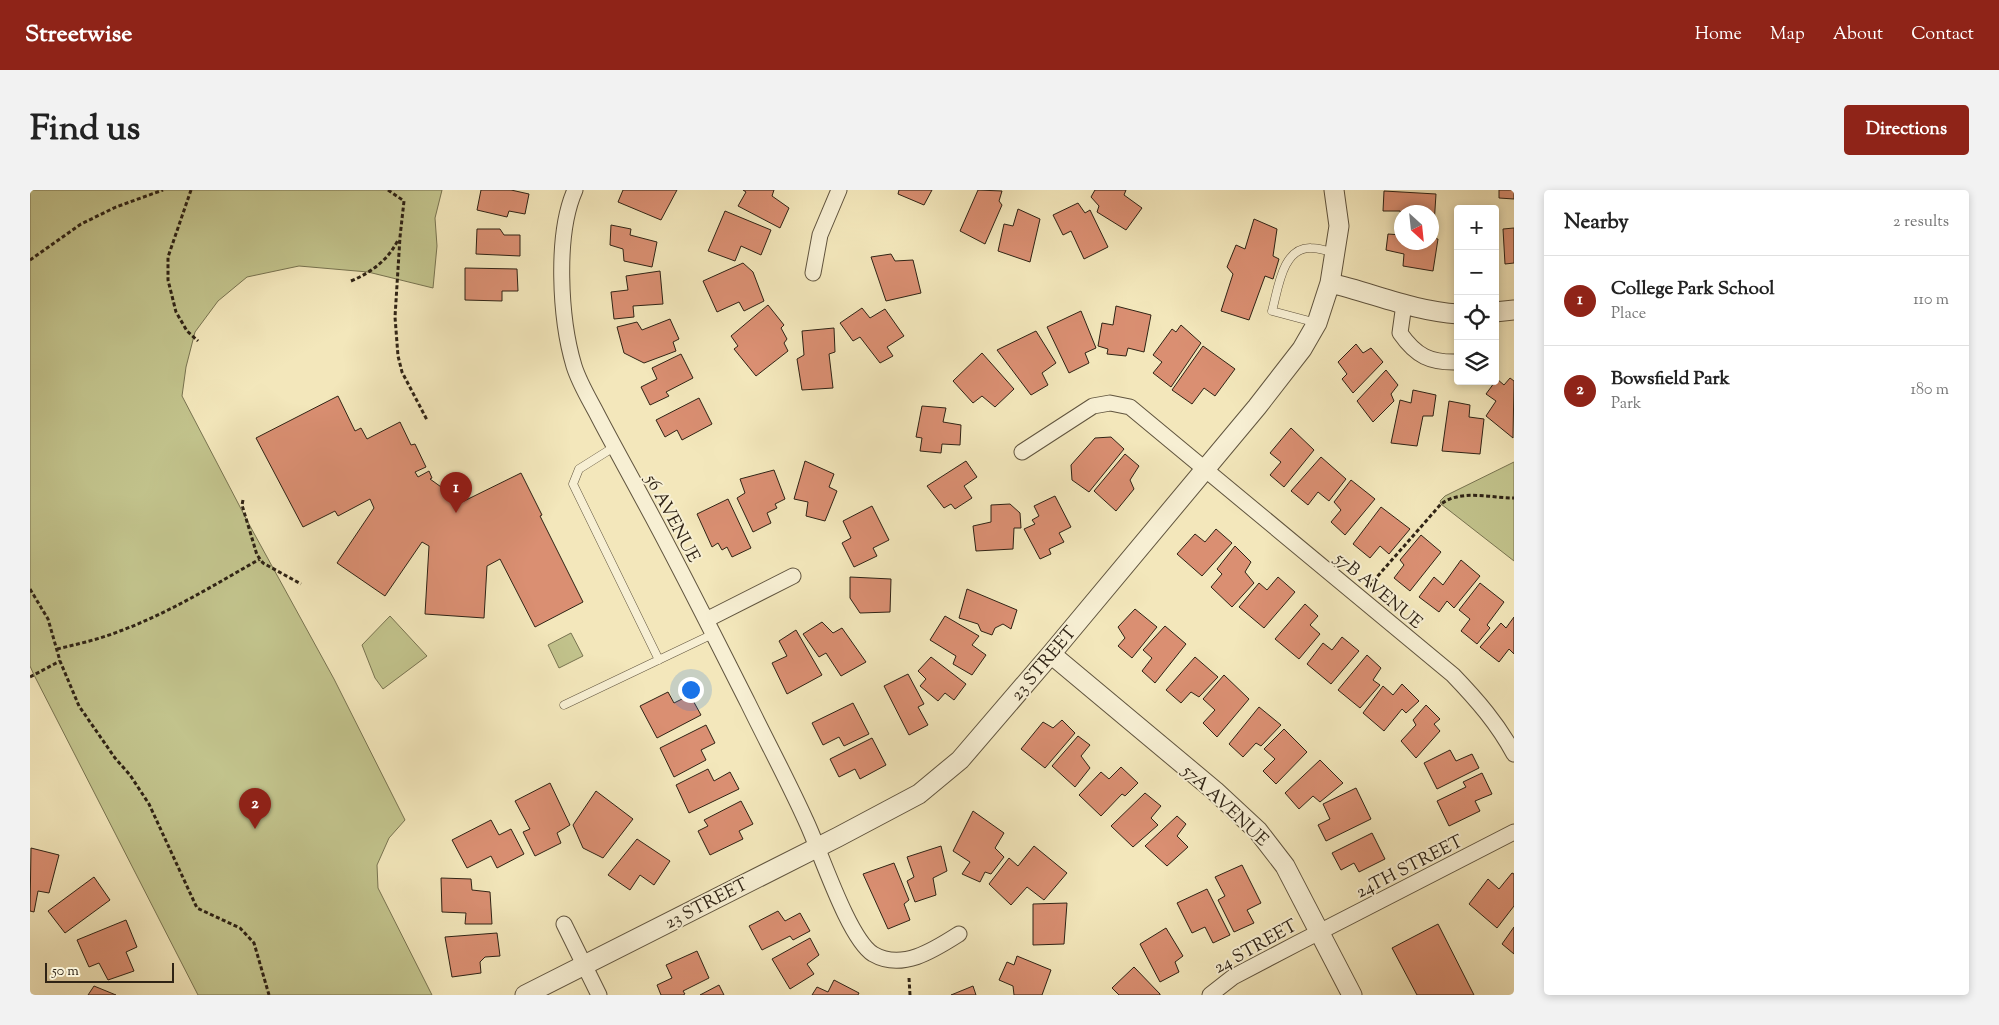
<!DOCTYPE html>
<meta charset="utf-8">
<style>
body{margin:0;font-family:"Sorts Mill Goudy",serif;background:#f2f2f2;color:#222}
.controls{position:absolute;right:15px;top:15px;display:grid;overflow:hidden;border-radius:5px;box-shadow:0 2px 8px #0003}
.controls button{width:45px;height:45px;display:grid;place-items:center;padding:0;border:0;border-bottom:1px solid #e0e0e0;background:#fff;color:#222;font:25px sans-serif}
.compass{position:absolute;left:1364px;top:15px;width:45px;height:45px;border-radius:50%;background:#fff;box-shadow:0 2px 8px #0003;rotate:153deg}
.scale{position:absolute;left:15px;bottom:12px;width:129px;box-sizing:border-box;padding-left:5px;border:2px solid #2f2315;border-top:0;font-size:14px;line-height:18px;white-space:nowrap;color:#2f2315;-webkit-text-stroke:4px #f7efd3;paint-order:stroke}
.you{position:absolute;left:660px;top:499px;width:18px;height:18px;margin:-12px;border:4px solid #fff;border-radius:50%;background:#1a73e8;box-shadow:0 0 0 8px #1a73e833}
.badge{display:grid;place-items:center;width:32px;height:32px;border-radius:50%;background:#8f2418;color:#fff;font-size:16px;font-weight:700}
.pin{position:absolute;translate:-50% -41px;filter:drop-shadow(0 1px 2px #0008)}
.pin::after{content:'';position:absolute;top:26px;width:18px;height:15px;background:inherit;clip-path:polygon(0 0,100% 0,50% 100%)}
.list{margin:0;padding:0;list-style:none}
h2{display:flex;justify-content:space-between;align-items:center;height:65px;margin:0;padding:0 20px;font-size:21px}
h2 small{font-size:16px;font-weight:400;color:#767676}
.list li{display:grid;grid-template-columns:32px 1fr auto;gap:15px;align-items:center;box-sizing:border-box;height:90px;padding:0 20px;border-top:1px solid #e0e0e0}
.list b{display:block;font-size:19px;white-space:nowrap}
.list p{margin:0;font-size:16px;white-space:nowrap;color:#767676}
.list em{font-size:16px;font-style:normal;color:#767676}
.icon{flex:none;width:28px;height:28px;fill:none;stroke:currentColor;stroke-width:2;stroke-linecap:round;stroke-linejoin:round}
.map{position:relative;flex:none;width:1484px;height:805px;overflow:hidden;border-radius:5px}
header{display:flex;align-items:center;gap:30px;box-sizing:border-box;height:70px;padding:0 25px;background:#8f2418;color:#fff}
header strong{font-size:24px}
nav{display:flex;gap:28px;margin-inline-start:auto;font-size:18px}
.intro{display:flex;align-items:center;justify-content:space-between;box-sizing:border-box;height:120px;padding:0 30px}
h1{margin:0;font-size:35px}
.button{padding:12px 22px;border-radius:5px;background:#8f2418;color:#fff;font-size:18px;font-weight:700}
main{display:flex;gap:30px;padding:0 30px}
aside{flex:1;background:#fff;border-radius:5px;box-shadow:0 2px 8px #0003}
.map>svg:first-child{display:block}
.green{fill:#c2c38c;stroke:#787350}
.building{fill:#da8f72;stroke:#2f2315}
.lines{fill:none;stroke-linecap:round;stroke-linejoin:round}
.service-casing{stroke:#60543e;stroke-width:9}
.minor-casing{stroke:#60543e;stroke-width:17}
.tertiary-casing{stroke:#60543e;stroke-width:21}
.path{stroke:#2f2315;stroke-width:3;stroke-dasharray:4 2.5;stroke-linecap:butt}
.service{stroke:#f7efd3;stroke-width:8}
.minor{stroke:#f7efd3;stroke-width:15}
.tertiary{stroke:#f7efd3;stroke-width:19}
.labels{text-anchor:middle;stroke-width:4;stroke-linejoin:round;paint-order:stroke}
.street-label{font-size:18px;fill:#2f2315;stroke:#f7efd3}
</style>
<header>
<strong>Streetwise</strong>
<nav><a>Home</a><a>Map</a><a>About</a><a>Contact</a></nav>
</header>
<div class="intro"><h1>Find us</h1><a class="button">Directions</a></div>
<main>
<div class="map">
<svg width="1484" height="805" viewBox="0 0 1484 805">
<rect width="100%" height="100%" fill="#f3e7bb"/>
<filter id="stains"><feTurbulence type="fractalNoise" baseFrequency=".004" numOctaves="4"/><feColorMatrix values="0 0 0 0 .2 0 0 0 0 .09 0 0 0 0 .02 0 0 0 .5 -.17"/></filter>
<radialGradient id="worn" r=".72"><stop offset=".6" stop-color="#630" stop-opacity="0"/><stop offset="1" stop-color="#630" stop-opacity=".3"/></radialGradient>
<path class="green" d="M0,0H412L405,28L407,56L403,98L338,82L269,76L217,87L188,111L165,142L156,177L152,206L220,336L304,489L375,630L359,648L347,675L348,698L402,805H168L4,485L0,476Z
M1484,272V371L1411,314L1410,311L1415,306Z
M360,426L397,466L353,499L345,488L332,455Z
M541,443L553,466L529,478L518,455Z"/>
<path class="building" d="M451,0H481L499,4L495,24L479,21L477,27L447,20Z
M593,0H647L631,30L588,12Z
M713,0H744L742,6L759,18L750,38L708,16L716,2Z
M869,0H902L894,15L868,4Z
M948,0L972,1L969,11L972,15L955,54L930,41Z
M1065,0H1096L1094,5L1112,18L1096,40L1067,22L1069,16L1061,7Z
M1469,0H1484V9L1469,8Z
M1354,1L1406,4L1404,35H1402V22H1372V28L1370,21H1353Z
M1048,13L1055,23L1060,20L1078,57L1054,69L1041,41L1033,45L1023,25Z
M988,19L1010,29L1000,72L968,61L974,34L983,36Z
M695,21L741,40L731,65L711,56L705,71L678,61Z
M1224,29L1247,39L1243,66L1249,69L1243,89L1235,86L1219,130L1191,121L1203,84L1197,77L1206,55L1215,59Z
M581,35L601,39L600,45L627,52L622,77L594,71L593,59L580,55Z
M1484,38V73L1475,74L1473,39Z
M447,39H470L474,45H490V66L446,64Z
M1358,44L1372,45V52H1402V48L1408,49L1403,81L1373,76L1374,64L1356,60Z
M861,64L865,71L883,70L891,103L856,111L841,67Z
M713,73L723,82L734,111L714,121L709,112L687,122L673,91Z
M435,78L487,79L488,101H472V111L435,110Z
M630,81L633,114L603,116L604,127L584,129L581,102L598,100L596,86Z
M738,115L754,135L751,138L757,149L754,153L758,161L726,186L704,159L708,156L701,146Z
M1086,116L1121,125L1114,162L1098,158L1096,166L1077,164L1078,159L1068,156L1072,133L1083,135Z
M832,118L840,128L855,119L874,146L857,157L863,166L850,173L830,147L823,151L810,133Z
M1051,121L1066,158L1055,163L1059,173L1039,183L1017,137Z
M640,129L649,149L643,152L646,161L614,173L594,163L587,137L607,132L612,140Z
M1151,135L1171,153L1141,197L1123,183L1132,172L1123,165L1142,139L1146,142Z
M804,138L805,162L799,164L803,198L772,200L767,169L774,165L772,141Z
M1006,141L1026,173L1012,183L1018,195L1001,205L967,160Z
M1326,154L1333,163L1341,158L1353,172L1323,203L1312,189L1317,184L1308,172Z
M1173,156L1205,179L1185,206L1174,198L1162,214L1142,200Z
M952,163L984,199L965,217L952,206L943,213L923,191Z
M651,164L663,188L636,202L639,206L620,215L611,197L627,189L622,178Z
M1356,180L1368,195L1361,204L1364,211L1343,232L1327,211Z
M1480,188L1484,191L1483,248L1456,226L1466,211L1456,204L1467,189L1474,195Z
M1383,200L1406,205L1403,226H1393L1387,256L1361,253L1370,210L1381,213Z
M308,206L325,241L331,238L337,249L370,232L381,255L385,254L396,277L385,282L388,287L399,281L402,288L400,289L432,312L491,283L512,325L510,326L553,412L505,437L470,369L457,376L454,428L395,424L399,356L392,352L355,406L307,373L344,318L340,309L308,326L305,321L273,337L226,248Z
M669,208L682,234L652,250L647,240L635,247L626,230Z
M1419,211L1440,215L1439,227L1454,229L1450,264L1412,261Z
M892,216L916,218L913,232L931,235L930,255L912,254L911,263L890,261L892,248L886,247Z
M1261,238L1284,260L1254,297L1240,285L1251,272L1240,263Z
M1081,247L1094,259L1059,302L1042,290L1041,275L1065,248Z
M1095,264L1109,276L1100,290L1104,299L1086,321L1064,301Z
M1291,267L1316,289L1299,311L1288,302L1278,315L1261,301Z
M775,271L804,284L799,297L807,301L795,331L776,326L778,312L764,309Z
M936,271L947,287L934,296L942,308L925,319L921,314L914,318L897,296Z
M744,280L755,309L745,314L747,318L737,323L741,333L723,342L707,308L715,303L710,289Z
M1321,290L1345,309L1315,345L1301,332L1311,320L1304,312Z
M1025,306L1041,337L1029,343L1034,352L1019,359L1021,364L1010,369L994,339L1005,334L1002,330L1009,326L1004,316Z
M698,309L721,358L702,367L697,357L692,360L688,353L682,357L667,324Z
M980,314L990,323L991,338H984L983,359L946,361L943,336L961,332V315Z
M842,316L859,350L843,358L847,366L824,377L812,353L821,348L813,331Z
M1351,317L1380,339L1359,364L1350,356L1340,368L1323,354Z
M1186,339L1202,353L1172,386L1147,364L1165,344L1175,352Z
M1391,345L1411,362L1380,401L1364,388L1374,375L1370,370Z
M1205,356L1221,372L1215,382L1224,393L1202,417L1181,397L1192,384L1187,379Z
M1431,370L1450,386L1424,418L1417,411L1409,422L1389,407L1404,387L1413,395Z
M820,387L861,389L860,422L830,423L820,408Z
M1248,387L1265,402L1234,438L1209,417L1229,393L1237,400Z
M1450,393L1474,412L1457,435L1460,438L1447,454L1431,441L1440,429L1429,420Z
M937,399L987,420L981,439L973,434L965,438L962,445L951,441L948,434L929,428Z
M1275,414L1288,426L1280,435L1290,444L1269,469L1245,449Z
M1105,419L1127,437L1102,468L1088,456L1095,448L1088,437Z
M915,426L949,446L942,455L956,465L942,485L923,474L926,466L900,450Z
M1484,427V464L1479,459L1469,472L1450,457L1471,433L1476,438Z
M792,432L803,443L812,438L836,472L811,486L796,463L789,467L773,444Z
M1135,436L1156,454L1125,493L1112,481L1122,468L1113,460Z
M766,440L792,485L757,504L742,473L757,466L749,451Z
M1312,447L1329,461L1301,494L1277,474L1293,453L1302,460Z
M1337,465L1351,478L1343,490L1350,495L1330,518L1308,500Z
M901,467L936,494L924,510L915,503L908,511L890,496L896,489L888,481Z
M1165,467L1188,487L1169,507L1161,502L1151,513L1136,500Z
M878,484L894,514L888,517L898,535L879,545L854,496Z
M1194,485L1219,509L1187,547L1173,533L1185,520L1173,509Z
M1372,494L1389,511L1376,523L1372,519L1354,541L1333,523L1353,496L1363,505Z
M638,502L644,513L660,505L671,525L627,548L610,516Z
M823,513L839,544L814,556L809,547L793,555L782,533Z
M1396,515L1410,529L1404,534L1410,541L1386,568L1371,551L1386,535L1383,530Z
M1229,517L1251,535L1231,556L1226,553L1213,567L1199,554Z
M1032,530L1045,543L1015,578L991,559L1013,532L1023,538Z
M676,535L685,553L671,560L676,570L644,587L630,558Z
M1254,539L1277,562L1246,594L1233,581L1245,569L1234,559Z
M1048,546L1060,555L1051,566L1060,578L1045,597L1022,576Z
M842,548L856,575L830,589L825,579L809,587L800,569Z
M1420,560L1426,571L1442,564L1449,578L1407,599L1394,573Z
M1290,570L1313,593L1290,612L1283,606L1269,619L1255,603Z
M1091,577L1108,593L1095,606L1092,604L1071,626L1049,605L1071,582L1079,589Z
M678,579L684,591L700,582L709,599L659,623L646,595Z
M1452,583L1462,604L1445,611L1450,621L1419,636L1407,611L1436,597L1433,592Z
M520,593L540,635L527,643L531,653L505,666L493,642L500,639L485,611Z
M1326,598L1341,629L1296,651L1288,635L1300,629L1293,614Z
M566,601L603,629L573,668L553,658L543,635Z
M1115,603L1131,616L1121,628L1128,635L1103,657L1081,636Z
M711,611L723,634L709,641L713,649L680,665L668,641L678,636L674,630Z
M943,621L974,643L965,658L974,667L961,684L955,682L950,692L932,684L940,672L923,661Z
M1147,626L1156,634L1147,646L1158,657L1137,676L1115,656Z
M461,630L469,645L481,639L494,664L467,678L461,666L437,678L422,650Z
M1342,643L1355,669L1329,682L1324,673L1311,680L1302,663Z
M607,649L640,671L624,695L610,685L600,700L578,685Z
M911,656L917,681L903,688L906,705L885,712L877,691L884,687L877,667Z
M1004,656L1037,683L1014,710L997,697L981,715L959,694L979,668L988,676Z
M1,658L29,665L19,703L8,701L4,722L0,721Z
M864,673L879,710L874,714L880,730L858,739L833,684Z
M1212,675L1231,713L1217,720L1224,733L1204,742L1188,710L1195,706L1185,687Z
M1482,683L1484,684V716L1467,738L1439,714L1458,689L1469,699Z
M64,687L80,710L35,743L18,721Z
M411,688L441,689L442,700L460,702L462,734H435L436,723L412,722Z
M1177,699L1200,745L1183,753L1175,737L1162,743L1147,713Z
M1037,713L1034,754L1003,755V714Z
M748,721L755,731L770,723L780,741L763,750L760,746L732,760L719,736Z
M96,730L107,757L96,762L104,781L78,790L69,773L59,777L47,750Z
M1408,734L1444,805H1387L1362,758Z
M1484,737V764L1472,754Z
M1136,738L1153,766L1145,772L1149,782L1130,792L1110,754Z
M467,743L470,766L455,767L450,772L451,783L422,787L415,747Z
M780,748L789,765L777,774L784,784L760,799L742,769Z
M667,761L679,788L653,801L655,804L653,805H631L627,795L642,788L636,775Z
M987,766L1021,780L1012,805H984L983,796L969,790L977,772L984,775Z
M1104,777L1130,804V805H1089L1082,798Z
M804,790L829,803L828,805H782L787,797L798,802Z
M689,795L694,805H670Z
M64,796L86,805H58Z
M943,796L946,805H921Z"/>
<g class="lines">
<g class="service-casing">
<path id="service" d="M1287,133L1242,121C1248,100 1252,57 1281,58C1288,58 1297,61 1304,62
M584,257L549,279L543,294L629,470
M534,515L683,444"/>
</g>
<g class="minor-casing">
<path id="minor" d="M545,0C525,45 530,129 544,176C549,192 558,207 566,222C582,253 599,283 615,313C651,379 684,446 718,513C737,552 758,591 776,631C790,660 818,748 843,764C872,781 904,760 929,744
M783,83L790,45L809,0
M1374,114L1370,143C1386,166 1400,173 1428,172
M992,262L1063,216L1080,213L1100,217L1423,485C1447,510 1468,534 1484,564
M676,430L763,386
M534,734L569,805
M1180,805L1203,787L1266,754L1484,642"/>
</g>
<g class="tertiary-casing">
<path id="tertiary" d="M1300,93C1343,103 1383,121 1428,124
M1465,122L1484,120
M1021,464L1185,601L1228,641L1255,676L1322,805
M495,805L808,647L889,604L930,570L1021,464L1227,217L1272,159L1287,133L1300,93L1309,36L1304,0"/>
</g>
<path class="path" d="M161,0L138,67V90L146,122L157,141L168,151
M358,0L374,11L370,47L365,127L368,166L372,182L397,230
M0,70L51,34L86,17L133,0
M321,91C342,82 358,70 368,50
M213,310L212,315L227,365L233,373L271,394
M1339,396L1411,314C1431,299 1460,308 1484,308
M0,399L18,429L30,471L49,516L85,568L100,585L119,614L167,718L210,738L224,753L239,805
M27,459C48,454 70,449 90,441C139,423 184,395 230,369
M0,487L30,471
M879,788L880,805"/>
<use href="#service" class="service"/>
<use href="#minor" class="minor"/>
<use href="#tertiary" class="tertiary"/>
</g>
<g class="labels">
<g class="street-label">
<text transform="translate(643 328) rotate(62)" y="6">56 AVENUE</text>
<text transform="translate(1349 400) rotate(40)" y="6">57B AVENUE</text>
<text transform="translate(1013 473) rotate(-50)" y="6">23 STREET</text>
<text transform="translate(1196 615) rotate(43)" y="6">57A AVENUE</text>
<text transform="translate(1379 676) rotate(-27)" y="6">24TH STREET</text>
<text transform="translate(676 713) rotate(-27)" y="6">23 STREET</text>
<text transform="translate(1225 756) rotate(-29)" y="6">24 STREET</text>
</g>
</g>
<rect width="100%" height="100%" filter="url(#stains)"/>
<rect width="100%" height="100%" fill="url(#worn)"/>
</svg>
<div class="controls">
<button>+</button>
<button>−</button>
<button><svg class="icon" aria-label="locate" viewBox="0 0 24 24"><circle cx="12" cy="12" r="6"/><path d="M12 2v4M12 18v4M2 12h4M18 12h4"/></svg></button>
<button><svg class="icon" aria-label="layers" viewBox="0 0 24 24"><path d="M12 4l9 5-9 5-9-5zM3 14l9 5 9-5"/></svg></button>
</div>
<svg class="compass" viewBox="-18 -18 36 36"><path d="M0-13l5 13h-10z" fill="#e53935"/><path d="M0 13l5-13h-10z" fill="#767676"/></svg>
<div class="scale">50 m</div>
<div class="you"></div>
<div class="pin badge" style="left:426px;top:323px">1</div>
<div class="pin badge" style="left:225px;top:639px">2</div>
</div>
<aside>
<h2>Nearby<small>2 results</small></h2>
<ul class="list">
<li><span class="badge">1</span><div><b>College Park School</b><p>Place</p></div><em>110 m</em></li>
<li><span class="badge">2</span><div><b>Bowsfield Park</b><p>Park</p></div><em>180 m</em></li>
</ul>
</aside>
</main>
